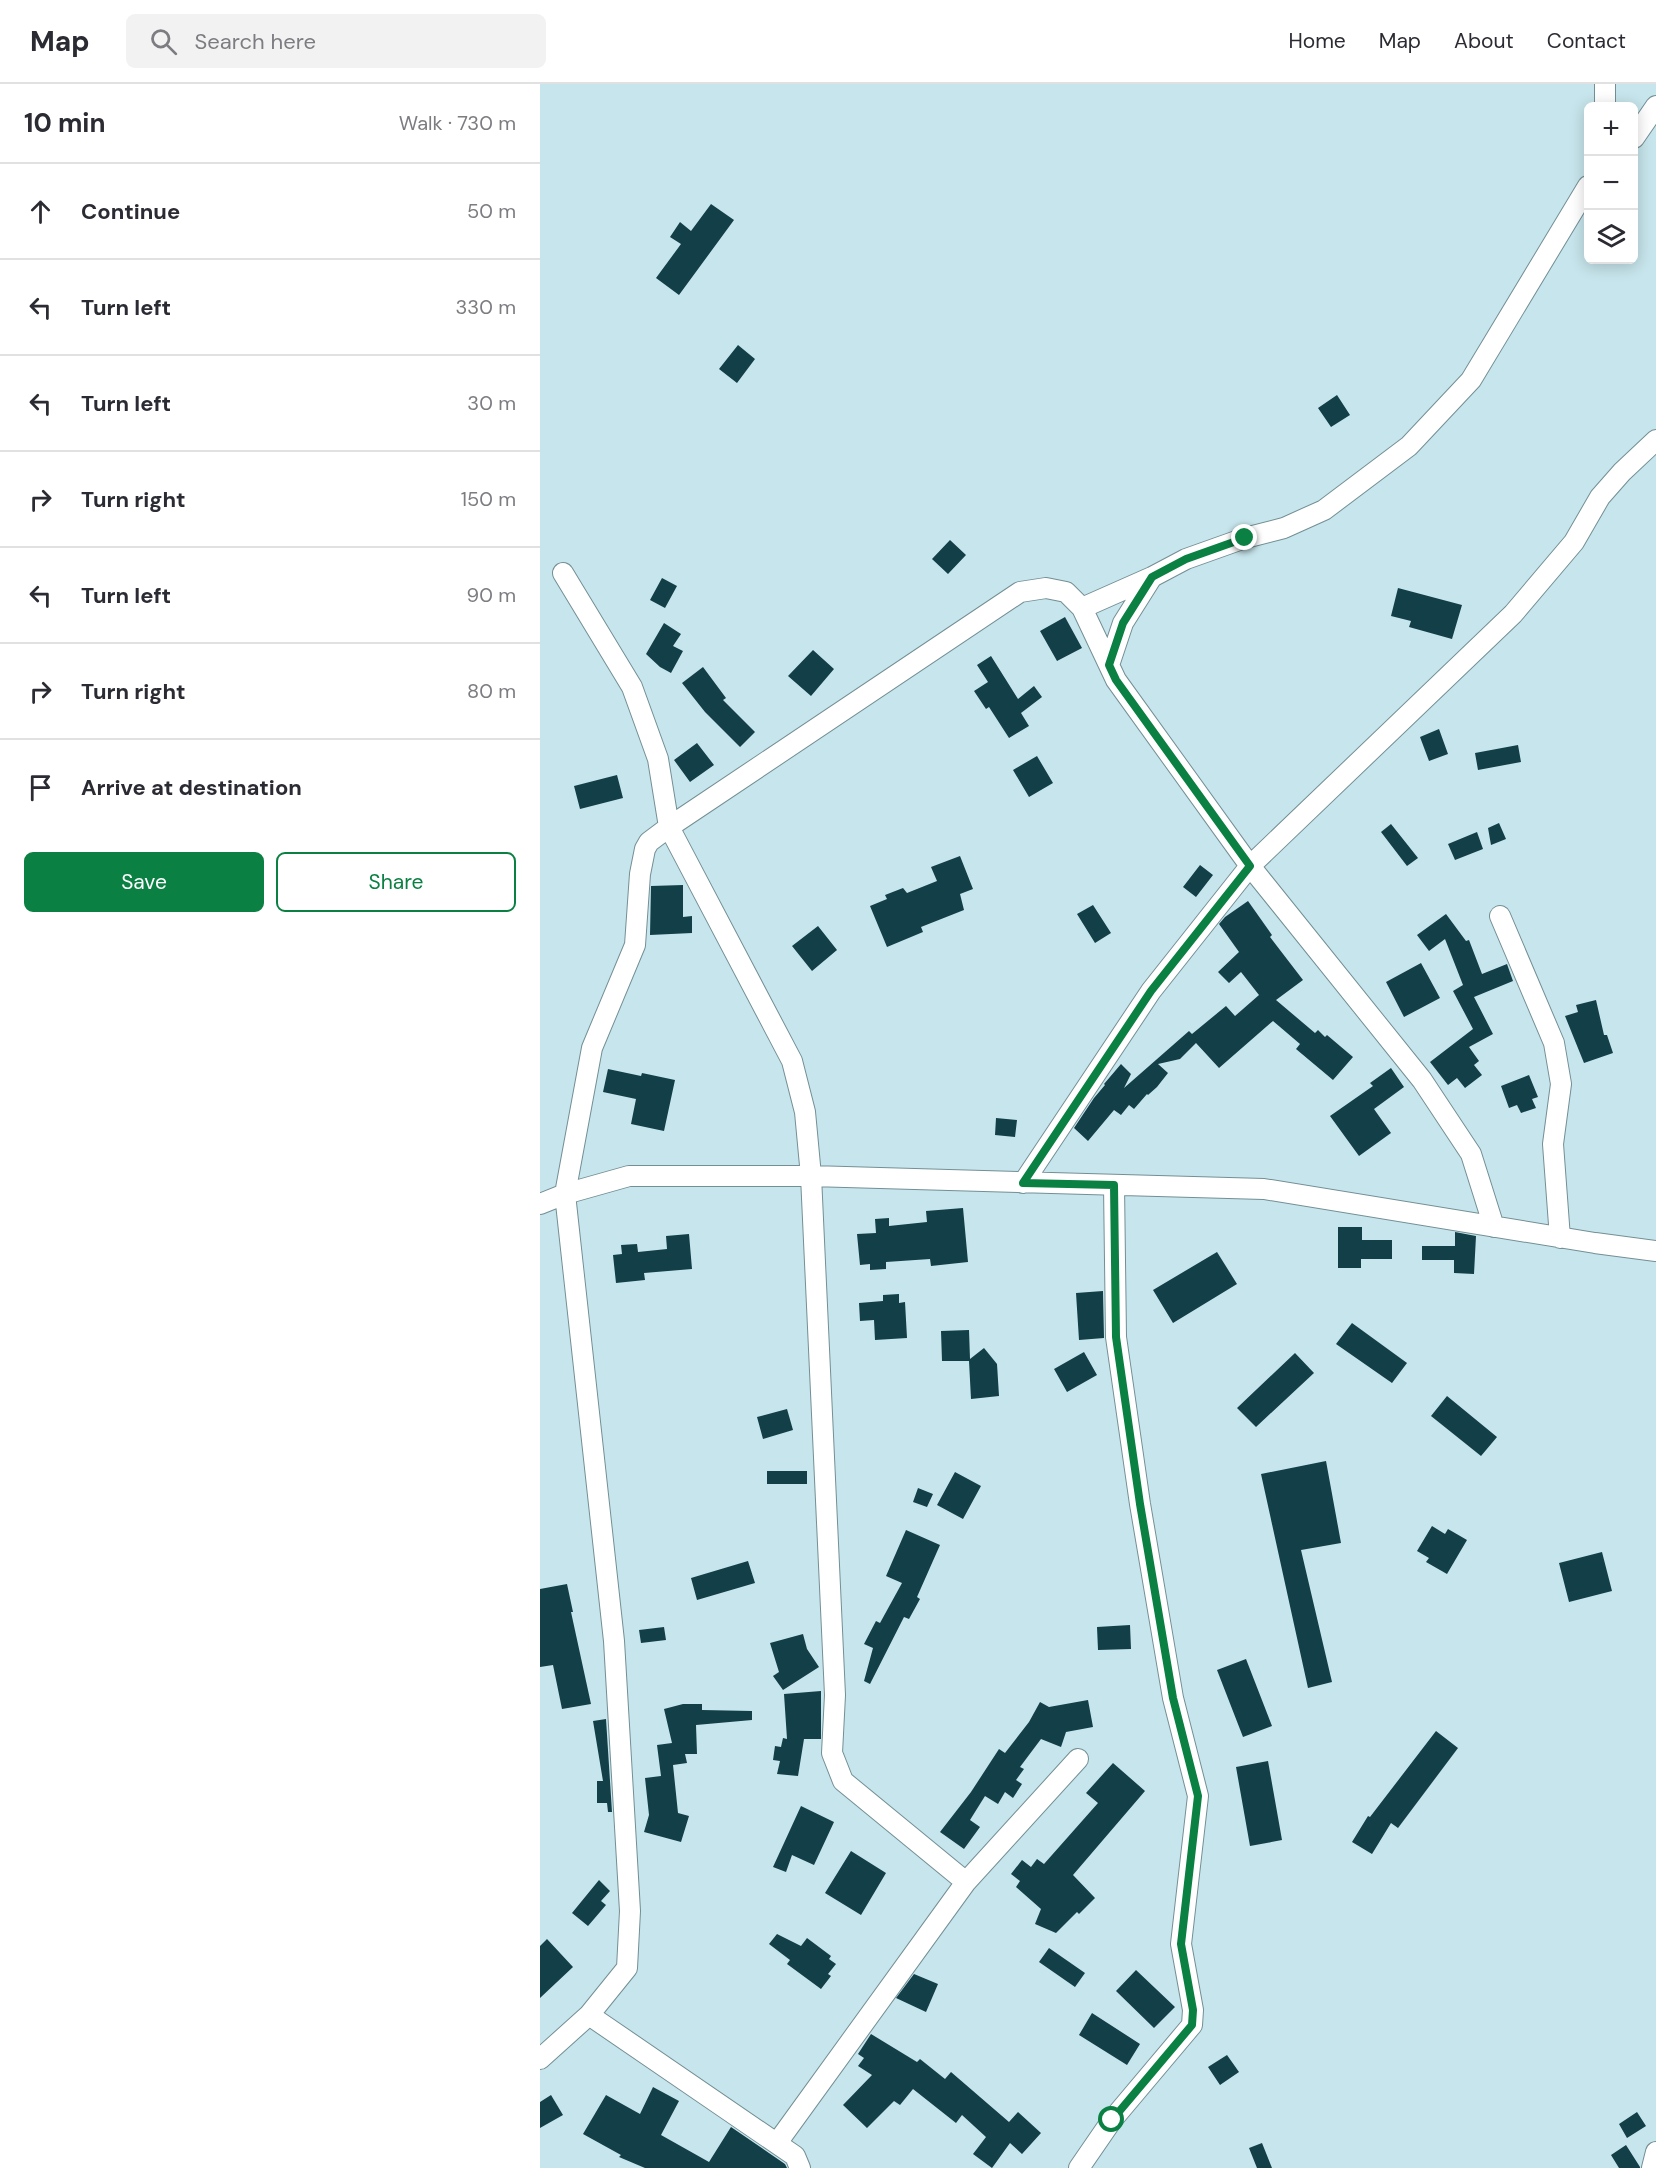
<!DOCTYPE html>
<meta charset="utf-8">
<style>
body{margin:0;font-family:"DM Sans",sans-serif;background:#f2f2f3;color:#2b2b33}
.controls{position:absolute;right:18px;top:18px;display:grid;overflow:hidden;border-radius:9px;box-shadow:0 3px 15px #0003}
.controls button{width:54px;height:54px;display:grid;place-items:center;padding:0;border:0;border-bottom:2px solid #e1e1e2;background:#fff;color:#2b2b33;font:30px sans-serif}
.stop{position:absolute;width:18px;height:18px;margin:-14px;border:4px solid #0b8043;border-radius:50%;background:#fff}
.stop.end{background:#0b8043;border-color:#fff;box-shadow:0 2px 6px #0008}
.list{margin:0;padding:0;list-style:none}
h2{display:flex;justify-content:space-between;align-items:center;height:78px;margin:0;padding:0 24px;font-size:26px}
h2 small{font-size:20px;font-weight:400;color:#7c7c81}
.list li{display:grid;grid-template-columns:39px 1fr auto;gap:18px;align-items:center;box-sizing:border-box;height:96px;padding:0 24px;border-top:2px solid #e1e1e2}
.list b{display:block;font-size:22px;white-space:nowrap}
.list em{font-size:20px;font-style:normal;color:#7c7c81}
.actions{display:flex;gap:12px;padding:18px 24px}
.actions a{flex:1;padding:14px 0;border:2px solid #0b8043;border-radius:9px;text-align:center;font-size:21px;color:#0b8043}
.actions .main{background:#0b8043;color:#fff}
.icon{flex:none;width:33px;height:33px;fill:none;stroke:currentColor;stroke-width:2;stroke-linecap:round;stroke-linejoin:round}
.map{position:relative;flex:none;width:1116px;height:2084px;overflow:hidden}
header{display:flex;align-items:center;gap:36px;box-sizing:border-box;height:84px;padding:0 30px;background:#fff;border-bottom:2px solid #e1e1e2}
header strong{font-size:28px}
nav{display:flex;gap:33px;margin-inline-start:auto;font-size:21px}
.search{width:420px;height:54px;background:#f2f2f3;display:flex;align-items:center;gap:15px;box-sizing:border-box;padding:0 21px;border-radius:9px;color:#7c7c81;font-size:22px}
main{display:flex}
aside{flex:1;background:#fff}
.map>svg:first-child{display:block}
.building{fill:#123f48}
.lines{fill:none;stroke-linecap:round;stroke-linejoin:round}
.minor-casing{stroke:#738f95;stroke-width:22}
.minor{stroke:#fff;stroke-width:20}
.route{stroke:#0b8043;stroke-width:8}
</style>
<header>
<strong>Map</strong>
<div class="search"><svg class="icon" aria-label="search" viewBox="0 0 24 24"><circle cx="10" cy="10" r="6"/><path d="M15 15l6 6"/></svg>Search here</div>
<nav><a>Home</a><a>Map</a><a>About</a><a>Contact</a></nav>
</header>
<main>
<aside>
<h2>10 min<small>Walk · 730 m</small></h2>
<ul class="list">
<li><svg class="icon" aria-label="ahead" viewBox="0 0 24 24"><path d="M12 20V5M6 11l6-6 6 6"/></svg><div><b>Continue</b></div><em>50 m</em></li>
<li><svg class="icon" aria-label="left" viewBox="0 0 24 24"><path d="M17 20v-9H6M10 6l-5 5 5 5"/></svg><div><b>Turn left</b></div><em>330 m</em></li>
<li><svg class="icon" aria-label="left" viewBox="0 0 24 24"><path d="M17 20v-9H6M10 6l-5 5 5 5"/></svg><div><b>Turn left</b></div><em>30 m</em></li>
<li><svg class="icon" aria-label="right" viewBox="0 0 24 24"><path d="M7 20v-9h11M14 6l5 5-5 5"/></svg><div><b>Turn right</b></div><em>150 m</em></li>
<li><svg class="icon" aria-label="left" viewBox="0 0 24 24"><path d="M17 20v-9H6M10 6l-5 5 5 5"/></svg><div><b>Turn left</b></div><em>90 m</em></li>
<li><svg class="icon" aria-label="right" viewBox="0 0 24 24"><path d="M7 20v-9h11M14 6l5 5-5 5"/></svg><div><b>Turn right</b></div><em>80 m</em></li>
<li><svg class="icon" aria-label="arrive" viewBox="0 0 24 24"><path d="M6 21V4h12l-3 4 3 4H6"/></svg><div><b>Arrive at destination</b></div></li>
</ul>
<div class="actions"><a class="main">Save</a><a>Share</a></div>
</aside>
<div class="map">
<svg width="1116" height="2084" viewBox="0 0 1116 2084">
<rect width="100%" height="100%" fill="#c7e5ec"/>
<path class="building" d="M171,120L194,136L139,211L116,194L141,160L130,153L140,138L151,147Z
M198,261L215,275L197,299L179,285Z
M797,311L810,331L791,343L778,324Z
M410,456L426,471L408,490L392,475Z
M122,494L137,502L125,524L110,516Z
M858,504L922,521L912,555L869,543L871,537L851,532Z
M525,533L542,564L517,577L500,547Z
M124,539L141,550L133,562L143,567L131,589L120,583L106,570Z
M273,566L294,585L271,612L248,592Z
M451,572L478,615L494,602L502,613L481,629L489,642L469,654L449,623L446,625L434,607L448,598L437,581Z
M163,583L186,614L183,616L215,648L200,663L165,628L142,599Z
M899,645L908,670L889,677L880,653Z
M157,659L174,681L150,698L134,676Z
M978,661L981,678L938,686L935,669Z
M497,672L513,699L489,713L473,686Z
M77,691L83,714L40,725L34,702Z
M959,739L966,755L951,761L948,744Z
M851,740L878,774L867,782L841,748Z
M937,748L943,765L915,776L908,760Z
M420,772L433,805L420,810L424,826L381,843L383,848L347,863L330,822L347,815L345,811L363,804L367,809L397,797L391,783Z
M660,781L673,791L656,813L643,803Z
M143,801V833L152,832V849L110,851L111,802Z
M708,817L732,851L730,853L763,896L736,916L775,949L778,946L785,953L787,951L813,973L793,996L756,965L760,960L733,937L679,984L656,959L640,975L618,980L628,989L617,1003L608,1011L607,1010L594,1025L589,1021L581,1031L574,1026L548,1057L534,1044L554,1014L565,1001L564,1000L581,980L591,990L584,1004L649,947L652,950L686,922L695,932L719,911L701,888L689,899L678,888L699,868L679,840L685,833Z
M553,821L571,849L555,859L537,830Z
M906,830L926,857L929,856L942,890L967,880L973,897L934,913L953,950L929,963L939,977L934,981L942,991L925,1004L917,994L908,1001L890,978L933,945L913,907L923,901L905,855L889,867L877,851Z
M278,842L297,866L272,887L252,862Z
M881,879L900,914L864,933L846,898Z
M1056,916L1064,951H1067L1073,969L1044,979L1025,932L1038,928L1036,921Z
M851,984L864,1003L834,1025L851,1049L819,1072L790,1032L833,1002L830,999Z
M68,985L101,992L102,989L135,996L124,1047L91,1040L96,1015L63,1008Z
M989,991L998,1013L992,1015L996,1024L981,1029L977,1021L969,1024L961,1002Z
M456,1034L477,1036L475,1053L455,1051Z
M423,1124L428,1178L391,1182L390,1175L346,1178V1185L330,1186V1180L320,1181L317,1150L336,1149L335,1135L349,1134V1142L387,1138L386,1127Z
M798,1143H822V1156H852V1175H821V1184H798Z
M915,1148L936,1152L934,1190L914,1189V1176H882V1162H915Z
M149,1150L152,1185L104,1189L105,1196L76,1199L73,1171L82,1170L81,1161L97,1160L98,1168L127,1165L126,1152Z
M677,1168L697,1200L633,1239L613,1206Z
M563,1207L564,1254L539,1256L536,1209Z
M359,1210V1219L365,1218L367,1254L335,1256L334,1236L320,1237L319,1219L343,1217V1211Z
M812,1239L867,1279L852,1299L796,1260Z
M429,1246L430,1275L444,1264L457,1280L459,1312L431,1315L429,1277H402L401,1247Z
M544,1268L557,1291L527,1308L514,1285Z
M755,1269L774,1289L716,1343L697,1324Z
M907,1312L957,1353L941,1372L891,1332Z
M247,1325L253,1346L223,1355L217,1333Z
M786,1377L801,1459L761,1466L792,1598L768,1604L721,1390Z
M227,1387H267V1400H227Z
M415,1388L441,1402L423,1435L397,1421Z
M378,1404L393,1410L387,1423L373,1418Z
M892,1442L905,1450L908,1445L927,1456L907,1490L886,1478L889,1474L877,1467Z
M366,1446L400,1461L377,1513L380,1515L369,1535L364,1533L330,1600L324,1597L333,1564L324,1560L336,1537L340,1539L362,1499L346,1492Z
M1062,1468L1072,1507L1029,1518L1019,1479Z
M208,1477L215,1499L157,1516L151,1494Z
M27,1500L33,1528H31L51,1620L22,1625L13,1581L0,1583V1505Z
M590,1541L591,1565L558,1566L557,1543Z
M124,1543L126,1556L101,1559L99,1546Z
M263,1550L267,1565L279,1583L243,1606L233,1592L239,1588L230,1559Z
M706,1575L732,1642L703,1653L677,1586Z
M281,1607V1655H264L258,1692L237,1690L240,1677L233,1676L235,1662L241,1663L243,1654L247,1655L244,1610Z
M548,1616L553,1643L526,1648L521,1663L501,1655L480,1683L484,1685L476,1696L482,1700L473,1714L465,1708L458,1720L445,1712L430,1736L440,1743L424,1765L400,1748L431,1708L459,1665L465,1669L489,1638L500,1618L509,1623Z
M143,1620H162V1626L212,1627V1636L156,1641L157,1670H145L147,1679L133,1681L138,1729L149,1732L141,1758L104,1748L109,1731L105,1694L121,1692L117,1661L132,1659L124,1625Z
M66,1635L72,1728H68L67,1719H57V1697H63L53,1637Z
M896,1647L918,1664L858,1744L851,1739L832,1770L812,1758L828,1732L830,1733Z
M728,1677L742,1756L710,1762L696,1683Z
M573,1679L605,1707L533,1791L555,1814L539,1830L537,1828L516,1849L495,1840L501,1825L476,1803L480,1797L471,1790L482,1776L491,1783L497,1775L504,1780L558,1719L546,1709Z
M261,1722L294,1738L274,1781L252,1771L246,1788L233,1783Z
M311,1767L346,1789L321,1831L285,1809Z
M59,1796L70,1807L61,1817L66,1821L48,1842L32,1829Z
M237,1850L261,1862L267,1854L291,1872L289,1875L296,1880L288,1890L291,1892L281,1905L247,1880L250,1876L229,1860Z
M7,1855L33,1883L0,1914V1862Z
M509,1864L545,1889L535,1903L499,1878Z
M596,1886L635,1923L614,1944L576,1907Z
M374,1890L398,1900L386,1928L356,1914Z
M552,1929L600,1960L587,1981L539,1951Z
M331,1950L377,1978L380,1975L405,1995L411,1988L469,2038L478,2028L501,2049L482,2070L470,2059L452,2084L433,2070L446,2053L422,2031L416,2039L373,2005L360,2021L354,2017L327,2044L303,2021L332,1991L318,1982L324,1974L318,1970Z
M687,1971L699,1988L680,2001L668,1983Z
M113,2003L139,2017L121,2051L169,2078L191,2043L245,2080L247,2084H105L79,2073L81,2071L43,2050L66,2011L100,2030Z
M11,2011L23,2031L0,2044V2018Z
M1097,2028L1106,2042L1087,2054L1079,2040Z
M722,2059L732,2084H717L709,2064Z
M1086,2061L1100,2083V2084H1079L1071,2071Z"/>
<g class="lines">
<g class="minor-casing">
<path id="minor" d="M1065,22V0
M1094,54L1116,22
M23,489L92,603L118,675L129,743L252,977L265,1028L271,1092L295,1611L292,1669L303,1697L426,1798
M542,524L612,493L646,475L705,454L744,444L784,426L869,362L931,296L1048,102
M569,581L583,539L612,493
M960,832L1014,959L1021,1000L1013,1060L1020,1154
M483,1099L611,907L710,782L973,530L1034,458L1060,413L1082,388L1116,356
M0,1120L25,1110L89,1092H271L724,1105L1055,1159L1116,1167
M49,1931L255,2072L260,2084
M0,1975L49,1931L87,1884L90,1827L74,1557L25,1110L52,964L95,861L100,790L105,765L109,758L129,743L480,508L506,504L526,508L542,524L576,596L710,782L882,996L931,1070L954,1143
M237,2059L426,1798L538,1675
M539,2084L572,2036L652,1941L653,1926L641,1860L658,1712L633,1614L600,1420L576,1253L574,1101
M1112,2084L1116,2068"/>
</g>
<use href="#minor" class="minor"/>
</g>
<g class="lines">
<path class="route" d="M572,2036L652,1941L653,1926L641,1860L658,1712L633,1614L600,1420L576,1253L574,1101L483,1099L611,907L710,782L576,596L569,581L583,539L612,493L646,475L705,454"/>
</g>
</svg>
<div class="controls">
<button>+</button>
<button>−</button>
<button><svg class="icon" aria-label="layers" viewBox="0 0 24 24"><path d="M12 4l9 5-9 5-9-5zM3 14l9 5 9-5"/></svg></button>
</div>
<div class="stop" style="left:572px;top:2036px"></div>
<div class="stop end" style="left:705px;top:454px"></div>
</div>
</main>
